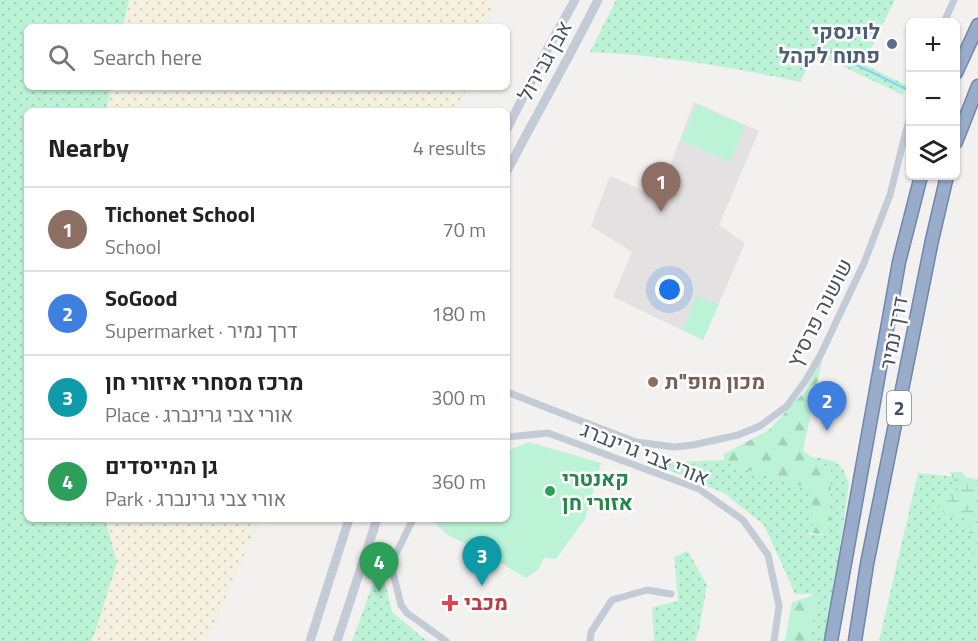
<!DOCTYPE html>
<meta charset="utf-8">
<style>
body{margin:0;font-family:"Titillium Web",Heebo,sans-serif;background:#f6f6f6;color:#222}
.controls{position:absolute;right:18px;top:18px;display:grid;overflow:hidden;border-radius:9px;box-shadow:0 2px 4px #0004}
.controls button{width:54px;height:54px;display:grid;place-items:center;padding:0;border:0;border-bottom:2px solid #e0e0e0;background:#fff;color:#222;font:30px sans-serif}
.you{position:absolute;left:670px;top:290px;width:21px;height:21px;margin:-15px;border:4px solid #fff;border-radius:50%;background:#1a73e8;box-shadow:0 0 0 9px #1a73e833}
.badge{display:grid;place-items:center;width:39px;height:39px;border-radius:50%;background:#7c3aed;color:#fff;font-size:20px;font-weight:700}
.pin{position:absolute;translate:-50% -50px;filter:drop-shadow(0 2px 3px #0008)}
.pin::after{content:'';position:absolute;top:32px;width:21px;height:18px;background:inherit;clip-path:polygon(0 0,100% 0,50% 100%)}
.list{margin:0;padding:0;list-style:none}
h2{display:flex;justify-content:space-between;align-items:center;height:78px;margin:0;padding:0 24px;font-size:26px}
h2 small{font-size:20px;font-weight:400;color:#767676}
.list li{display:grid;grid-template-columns:39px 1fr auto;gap:18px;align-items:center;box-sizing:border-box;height:84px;padding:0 24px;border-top:2px solid #e0e0e0}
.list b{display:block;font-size:22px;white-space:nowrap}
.list p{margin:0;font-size:20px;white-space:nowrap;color:#767676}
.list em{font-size:20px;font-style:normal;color:#767676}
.icon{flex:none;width:33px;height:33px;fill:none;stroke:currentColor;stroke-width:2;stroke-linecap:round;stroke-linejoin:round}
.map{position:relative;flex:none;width:978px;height:641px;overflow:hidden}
.search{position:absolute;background:#fff;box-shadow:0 2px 4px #0004;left:24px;top:24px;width:486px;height:66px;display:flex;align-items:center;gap:15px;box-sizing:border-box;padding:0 21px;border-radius:9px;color:#767676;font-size:22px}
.panel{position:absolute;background:#fff;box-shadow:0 2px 4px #0004;left:24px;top:108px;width:486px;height:414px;border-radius:9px}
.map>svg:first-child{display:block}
.education{fill:#e4e1e2}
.green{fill:url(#green-dots)}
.forest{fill:url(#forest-firs)}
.wetland{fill:url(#wetland-marsh)}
.sand{fill:url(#sand-dots)}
.pitch{fill:#bcf3d7}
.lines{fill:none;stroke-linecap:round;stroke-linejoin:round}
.stream{stroke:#86d2f3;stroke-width:2}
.trunk-casing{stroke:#6f87ae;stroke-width:15}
.minor{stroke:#c3cbd6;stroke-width:7}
.tertiary{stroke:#c3cbd6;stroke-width:9}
.trunk{stroke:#99acca;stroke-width:12}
.service-dot{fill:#5c6f8a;stroke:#fff;stroke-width:2}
.education-dot{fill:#8d6e63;stroke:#fff;stroke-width:2}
.leisure-dot{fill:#2e9e5b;stroke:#fff;stroke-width:2}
.health-dot{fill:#e0444e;stroke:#fff;stroke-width:2}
.labels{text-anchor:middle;stroke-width:5;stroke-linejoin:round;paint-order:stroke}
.shield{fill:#fff;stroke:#7e858f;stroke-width:1.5}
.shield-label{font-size:20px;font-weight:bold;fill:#46515f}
.service-label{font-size:21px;font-weight:bold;fill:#4e5e75;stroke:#fff;text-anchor:end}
.street-label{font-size:21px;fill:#46515f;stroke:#fff}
.education-label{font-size:21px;font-weight:bold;fill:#785e54;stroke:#fff;text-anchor:start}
.leisure-label{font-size:21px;font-weight:bold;fill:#27864d;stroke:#fff;text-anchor:start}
.health-label{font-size:21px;font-weight:bold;fill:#be3a42;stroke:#fff;text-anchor:start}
</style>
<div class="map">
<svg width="978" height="641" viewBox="0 0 978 641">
<defs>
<pattern id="green-dots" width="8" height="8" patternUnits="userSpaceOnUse" patternTransform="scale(1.5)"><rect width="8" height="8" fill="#bcf3d7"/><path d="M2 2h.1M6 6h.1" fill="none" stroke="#a3d2bb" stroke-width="1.8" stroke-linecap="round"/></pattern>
<pattern id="forest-firs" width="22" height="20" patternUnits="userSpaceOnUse" patternTransform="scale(1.5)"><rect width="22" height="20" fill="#bcf3d7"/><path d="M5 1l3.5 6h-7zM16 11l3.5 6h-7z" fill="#a3d2bb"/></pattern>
<pattern id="wetland-marsh" width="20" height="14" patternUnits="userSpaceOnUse" patternTransform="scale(1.5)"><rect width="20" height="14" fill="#bcf3d7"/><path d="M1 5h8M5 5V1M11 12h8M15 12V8" fill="none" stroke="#a3d2bb"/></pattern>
<pattern id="sand-dots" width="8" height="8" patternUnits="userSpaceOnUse" patternTransform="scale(1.5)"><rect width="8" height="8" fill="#f5f0e0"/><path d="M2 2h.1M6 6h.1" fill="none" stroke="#d3d0c3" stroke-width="1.8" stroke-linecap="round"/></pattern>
</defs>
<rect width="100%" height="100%" fill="#f3f0f0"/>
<path class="education" d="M694,102L759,131L719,225L745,243L703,340L613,297L632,252L591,226L610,176L658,197Z"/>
<path class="green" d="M0,0H494L486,27H27V87H467L456,111H27V519H259L214,624L203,641H0Z
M616,0H895L863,64L906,85L903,95L815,53L800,82C731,67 661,55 590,52Z
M812,457C836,461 840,459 849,483L834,588L824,641H809L817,594H795L764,525L724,493L651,463L724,460L738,467L813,489V533L804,534L829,535L831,470Z
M918,473L978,479V641H879Z
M688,551L707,585L699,630L695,641H654L652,607L678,601L674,557Z
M378,570L383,573L392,612L427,641H352Z"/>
<path class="forest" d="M823,356L803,451L831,470L830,535L813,533L812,489L738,467L724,460V454L769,430L806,390Z
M817,594L809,641H785L792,602Z"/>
<path class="wetland" d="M950,472H962L970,481L978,480V560L972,555V543L965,516L950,517L938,508L943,501L958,490Z"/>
<path class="sand" d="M129,0H494L486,27H123Z
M111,87H467L456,111H106Z
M105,519H259L214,624L203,641H90L93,638L117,563Z"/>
<path class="pitch" d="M697,104L745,126L730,162L681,140Z
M696,296L719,304L703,340L683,330Z
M529,442L601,463L585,519L556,559L544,558L538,570L526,578L491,557L448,535L430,519H507V451Z"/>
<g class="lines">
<path class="stream" d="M816,45L908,90"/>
<g class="trunk-casing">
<path id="trunk" d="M956,73L978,25
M956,142L978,86
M831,641L899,262L921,176
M855,641L867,564L932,240L947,176"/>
</g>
<path class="minor" d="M944,22L954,0
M507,392L581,421L636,442L674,447L693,445L738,435L760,426L787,406L806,380L821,354L864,263L890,195L905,135L910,117
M507,437L548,433L699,489L743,520L768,555L779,606L774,641
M413,519L391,564L401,605L407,613L446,641
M590,641L591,632L612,600L647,590L671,594"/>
<path class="tertiary" d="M507,129L549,46L575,0
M507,171C537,114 569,58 598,0
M310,641L349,519
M337,641L377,519"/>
<use href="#trunk" class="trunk"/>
</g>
<circle class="service-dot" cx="892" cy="44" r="6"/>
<circle class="education-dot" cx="653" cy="382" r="6"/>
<circle class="leisure-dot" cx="550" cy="491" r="6"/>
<path class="health-dot" d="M447 594h6v6h6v6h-6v6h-6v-6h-6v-6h6z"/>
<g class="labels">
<rect class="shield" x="887" y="391" width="24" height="34" rx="4.5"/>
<g class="shield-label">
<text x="899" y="415">2</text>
</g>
<g class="service-label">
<text x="880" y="39">לוינסקי<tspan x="880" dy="24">פתוח לקהל</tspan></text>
</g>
<g class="street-label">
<text transform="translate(545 61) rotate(-61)" y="7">אבן גבירול</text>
<text transform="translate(820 313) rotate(-63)" y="7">שושנה פרסיץ</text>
<text transform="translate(894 333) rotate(-79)" y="7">דרך נמיר</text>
<text transform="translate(645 454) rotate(22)" y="7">אורי צבי גרינברג</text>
</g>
<g class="education-label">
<text x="665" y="389">מכון מופ"ת</text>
</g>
<g class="leisure-label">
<text x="562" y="486">קאנטרי<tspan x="562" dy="24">אזורי חן</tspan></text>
</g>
<g class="health-label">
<text x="464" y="610">מכבי</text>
</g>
</g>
</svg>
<div class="controls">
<button>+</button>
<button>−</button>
<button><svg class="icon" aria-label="layers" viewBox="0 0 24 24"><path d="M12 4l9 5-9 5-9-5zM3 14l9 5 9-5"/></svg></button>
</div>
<div class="you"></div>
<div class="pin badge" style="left:661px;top:212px;background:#8d6e63">1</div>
<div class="pin badge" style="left:827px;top:431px;background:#3f7fe0">2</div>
<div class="pin badge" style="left:482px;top:586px;background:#0f9aa8">3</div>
<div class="pin badge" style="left:379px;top:592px;background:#2e9e5b">4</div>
<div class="search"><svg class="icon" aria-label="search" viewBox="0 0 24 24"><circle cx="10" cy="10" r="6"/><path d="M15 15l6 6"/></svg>Search here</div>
<section class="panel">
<h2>Nearby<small>4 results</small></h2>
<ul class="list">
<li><span class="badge" style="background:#8d6e63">1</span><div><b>Tichonet School</b><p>School</p></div><em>70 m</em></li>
<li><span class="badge" style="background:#3f7fe0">2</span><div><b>SoGood</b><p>Supermarket · דרך נמיר</p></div><em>180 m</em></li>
<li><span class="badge" style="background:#0f9aa8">3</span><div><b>מרכז מסחרי איזורי חן</b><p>Place · אורי צבי גרינברג</p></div><em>300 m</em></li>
<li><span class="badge" style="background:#2e9e5b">4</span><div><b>גן המייסדים</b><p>Park · אורי צבי גרינברג</p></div><em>360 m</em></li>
</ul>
</section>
</div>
